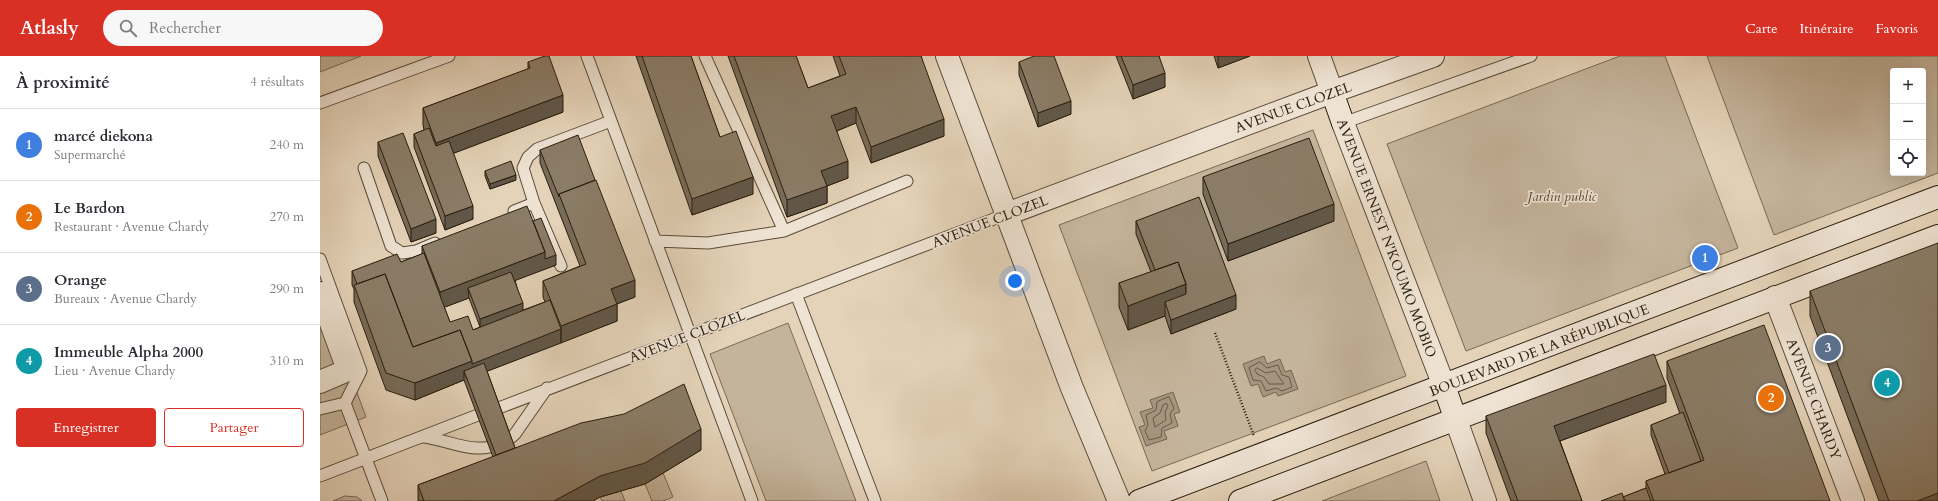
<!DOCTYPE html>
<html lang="fr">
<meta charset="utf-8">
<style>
body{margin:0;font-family:Cardo,serif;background:#f7f7f7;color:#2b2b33}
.controls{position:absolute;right:12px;top:12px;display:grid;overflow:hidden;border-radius:4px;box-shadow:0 4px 16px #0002}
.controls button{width:36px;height:36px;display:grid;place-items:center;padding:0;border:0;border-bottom:1px solid #e1e1e2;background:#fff;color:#2b2b33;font:20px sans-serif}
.you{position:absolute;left:695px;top:225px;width:14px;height:14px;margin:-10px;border:3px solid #fff;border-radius:50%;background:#1a73e8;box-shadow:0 0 0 6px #1a73e833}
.badge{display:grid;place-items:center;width:26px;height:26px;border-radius:50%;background:#d93025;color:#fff;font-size:13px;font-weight:700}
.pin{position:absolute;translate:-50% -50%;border:2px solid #fff;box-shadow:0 1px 4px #0006}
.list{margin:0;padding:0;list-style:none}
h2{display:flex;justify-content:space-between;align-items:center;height:52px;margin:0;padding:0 16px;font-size:17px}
h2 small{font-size:13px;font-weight:400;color:#7c7c81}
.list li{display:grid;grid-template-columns:26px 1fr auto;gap:12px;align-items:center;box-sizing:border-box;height:72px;padding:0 16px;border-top:1px solid #e1e1e2}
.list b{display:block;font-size:15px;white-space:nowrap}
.list p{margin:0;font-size:13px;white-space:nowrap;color:#7c7c81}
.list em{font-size:13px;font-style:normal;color:#7c7c81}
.actions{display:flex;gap:8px;padding:12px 16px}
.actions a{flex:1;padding:9px 0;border:1px solid #d93025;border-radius:4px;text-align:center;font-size:14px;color:#d93025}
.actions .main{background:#d93025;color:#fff}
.icon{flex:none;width:22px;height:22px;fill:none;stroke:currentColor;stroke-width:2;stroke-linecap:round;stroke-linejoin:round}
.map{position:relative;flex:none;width:1618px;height:445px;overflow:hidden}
header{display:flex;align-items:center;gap:24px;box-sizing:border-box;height:56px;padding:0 20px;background:#d93025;color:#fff}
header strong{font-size:19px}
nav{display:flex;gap:22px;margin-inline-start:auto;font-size:14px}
.search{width:280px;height:36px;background:#f7f7f7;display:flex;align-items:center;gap:10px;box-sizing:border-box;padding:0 14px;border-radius:22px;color:#7c7c81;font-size:15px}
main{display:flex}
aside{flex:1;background:#fff}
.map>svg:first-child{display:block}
.green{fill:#c5b49c;stroke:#776955;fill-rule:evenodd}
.water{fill:#a5957f;stroke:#736552}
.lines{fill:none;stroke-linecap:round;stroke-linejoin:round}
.shore{stroke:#675a46;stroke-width:1}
.lane-casing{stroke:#584b39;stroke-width:13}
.street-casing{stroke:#584b39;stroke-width:24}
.secondary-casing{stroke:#291e0e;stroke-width:24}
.path{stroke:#291e0e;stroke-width:2.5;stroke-dasharray:1 2;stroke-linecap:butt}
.lane{stroke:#eee2d2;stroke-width:11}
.street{stroke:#eee2d2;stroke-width:22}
.secondary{stroke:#eee2d2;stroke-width:22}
.wall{fill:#786b59;stroke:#291e0e;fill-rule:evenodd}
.shaded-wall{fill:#615748;stroke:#291e0e}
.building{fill:#8b7c67;stroke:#291e0e}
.labels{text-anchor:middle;stroke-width:3.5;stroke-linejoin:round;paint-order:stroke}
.street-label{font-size:14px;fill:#291e0e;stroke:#eee2d2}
.park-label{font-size:14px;font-style:italic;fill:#584b39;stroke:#eee2d2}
</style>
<header>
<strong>Atlasly</strong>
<div class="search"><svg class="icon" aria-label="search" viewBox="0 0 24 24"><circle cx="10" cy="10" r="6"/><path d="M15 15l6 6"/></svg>Rechercher</div>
<nav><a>Carte</a><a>Itinéraire</a><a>Favoris</a></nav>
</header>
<main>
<aside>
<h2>À proximité<small>4 résultats</small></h2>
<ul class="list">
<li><span class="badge" style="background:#3f7fe0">1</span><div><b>marcé diekona</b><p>Supermarché</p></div><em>240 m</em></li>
<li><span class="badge" style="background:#e8710a">2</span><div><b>Le Bardon</b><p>Restaurant · Avenue Chardy</p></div><em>270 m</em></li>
<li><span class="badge" style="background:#5c6f8a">3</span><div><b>Orange</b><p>Bureaux · Avenue Chardy</p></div><em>290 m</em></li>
<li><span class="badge" style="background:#0f9aa8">4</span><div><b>Immeuble Alpha 2000</b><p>Lieu · Avenue Chardy</p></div><em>310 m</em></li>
</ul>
<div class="actions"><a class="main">Enregistrer</a><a>Partager</a></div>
</aside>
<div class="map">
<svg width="1618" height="445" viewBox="0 0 1618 445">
<rect width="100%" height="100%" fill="#e5d3b9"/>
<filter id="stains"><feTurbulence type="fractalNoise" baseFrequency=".005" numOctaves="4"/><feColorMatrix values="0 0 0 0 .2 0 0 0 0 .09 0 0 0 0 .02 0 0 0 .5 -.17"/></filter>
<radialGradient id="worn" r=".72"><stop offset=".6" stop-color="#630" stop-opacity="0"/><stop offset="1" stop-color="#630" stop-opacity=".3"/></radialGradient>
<path class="green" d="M0,0H41L0,16Z
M1300,0H1345L1418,192L1146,295L1067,88Z
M1387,0H1618V117L1454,179ZM1573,15H1603V117H1573Z
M993,74L1086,320L832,415L739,169Z
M0,237L46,361L0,379Z
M468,267L536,445H446L390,298Z
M1106,405L1120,445H1002Z
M343,417L353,441L343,445H332L325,428Z
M301,435L305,445H282L280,441Z
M25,440L37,441L42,445H13Z"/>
<path class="water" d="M944,300L947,308L960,303L965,316L971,314L978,333L958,340L956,336L943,341L938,328L931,330L923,308Z
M853,336L860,356L854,358L858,370L844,375L847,383L826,390L819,371L825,369L820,356L833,352L830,344Z"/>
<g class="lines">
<path class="shore" d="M940,306L947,312L958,309L962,319L969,321L972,331L962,335L956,332L946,335L941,325L933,324L929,312Z
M937,312L946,317L955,315L964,328H949L944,321L937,318L935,314Z
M849,341L854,352L850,358L852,367L842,372L841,381L829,384L825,375L828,369L826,359L836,354L837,346Z
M847,348L848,350L845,356L846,364L835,371L833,362L840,357L843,349Z"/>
<g class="lane-casing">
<path id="lane" d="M267,0L432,445
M385,0L464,175
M0,47L129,0
M1023,67L1211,0
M44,112L71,190L82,197L96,195L115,187
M194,155L214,147
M335,185L388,187L464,175L587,125
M0,203L41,315L25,347L62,445
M241,210L214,147L203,112L208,101L217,93L291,65
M476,238L555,445
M0,353L25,347
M176,353L687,158
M103,381C125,383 148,396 170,391
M188,384L195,378L227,332
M0,420L158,359"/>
</g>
<g class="street-casing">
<path id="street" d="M627,0L752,332L799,445
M999,0L1012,36
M1023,67L1124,330
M687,158L1012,36L1113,0
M0,237L28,314L0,326
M1455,241L1533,445
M1136,364L1165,445"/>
</g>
<g class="secondary-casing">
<path id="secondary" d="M1012,36L1023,67
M1124,330L1136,364
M819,445L1618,141
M920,445L1618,180"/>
</g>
<path class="path" d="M895,277L934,380"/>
<use href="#lane" class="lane"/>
<use href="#street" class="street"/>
<use href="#secondary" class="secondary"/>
</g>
<path class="wall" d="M316,0H371L400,81L433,138L372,159Z
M408,0H476L488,32L520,20L513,0H601L624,80L551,107L536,67L517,75L528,122L507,130V147L467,161Z
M796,0H839L845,31L813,43Z
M894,0H930L898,12Z
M208,6L243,56L133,97L153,163L125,174L94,91V78L104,74L103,69V52L208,13Z
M699,6L751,58L718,71L699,19Z
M58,86L116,177L91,186L58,100Z
M220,94L315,241L297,248V265L167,315L195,392L381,394L325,428L280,441L273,445H98V429L173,401L144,324L95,344L66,334L34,246V233L32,229V215L81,206L102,198V190L213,165L236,209L195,224L203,254L225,246L223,241V225L260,210L220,107ZM149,242L160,271L153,274L130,266L124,251Z
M165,115L196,124L170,133L165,120Z
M883,121L1014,165L908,205L883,138Z
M816,165L916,253L851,278L845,260L808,274L799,251V227L831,216L816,178Z
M1490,235L1618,445H1559L1490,260Z
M1347,305L1510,445H1281L1303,441L1326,432V425L1345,418L1331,379V369L1360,358L1347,322Z
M1346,346L1240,385L1262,445H1191L1166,377V360Z"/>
<path class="shaded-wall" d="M898,0H930L898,12Z
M845,17V31L813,43V29Z
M243,39V56L116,104V87Z
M751,45V58L718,71V57Z
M536,51V67L511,77V60Z
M624,63V80L551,107V91Z
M528,105V122L507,130V147L467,161V144L501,115Z
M196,119V124L170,133V128Z
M433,121V138L372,159V143Z
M1014,148V165L908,205V188Z
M153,150V163L125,174V160Z
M116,163V177L91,186V173Z
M225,196L236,199V209L152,241L148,232L149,242L120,253V236Z
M315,224V241L291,250V233Z
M866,228V252L845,246V260L808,274V250Z
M916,239V253L851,278V264Z
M203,247V256L160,273V263Z
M297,248V265L241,287V270Z
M241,273V287L147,323L144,315V324L95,344V327L152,305Z
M1346,329V346L1234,387V370Z
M381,373V394L325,428L280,441L273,445H234L280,420Z
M1618,437V445H1597Z"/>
<path class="building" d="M225,0H229L243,39L116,87L103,52L210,12L208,6Z
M322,0H371L400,81L416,75L433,121L372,143Z
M414,0H476L488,32L526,18L519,0H601L624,63L551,91L536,51L511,60L528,105L501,115L507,130L467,144Z
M714,0H734L751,45L718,57L699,6Z
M801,0H839L845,17L813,29Z
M109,72L116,90L129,85L153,150L125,160L94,78Z
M83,77L116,163L91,173L58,86Z
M258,79L275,124L239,138V141L220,94Z
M989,82L1014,148L908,188L883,121Z
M191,105L196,119L170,128L165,115Z
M276,124L315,224L291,233L297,248L241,270L223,225L266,208L239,138Z
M879,141L916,239L851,264L845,246L866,238V228L858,206L835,214L816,165Z
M207,150L225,196L120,236L102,190Z
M221,162L236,199L225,203V196L213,165Z
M1618,187V437L1597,445H1569L1490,235Z
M104,197L130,266L148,260L153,274L230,244L241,273L152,308V305L140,274L93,291L65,218L37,228L32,215L77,198L81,206Z
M858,206L866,228L808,250L799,227Z
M191,216L203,247L160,263L148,232Z
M65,218L93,291L140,274L152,305L95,327L66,317L34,229Z
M1444,269L1510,445H1334L1326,425L1384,404L1347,305Z
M1334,298L1346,329L1234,370L1262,445H1198L1166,360Z
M164,307L195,392L176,399L144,315Z
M364,328L381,373L325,407L280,420L234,445H104L98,429L261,367L304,358Z
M1363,356L1381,405L1349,417L1331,369Z
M1326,432L1331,445H1305L1303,441Z
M1302,437L1305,445H1281Z"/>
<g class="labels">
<g class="street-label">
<text transform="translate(973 51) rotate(-20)" y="5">AVENUE CLOZEL</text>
<text transform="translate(670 165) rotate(-21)" y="5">AVENUE CLOZEL</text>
<text transform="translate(1067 182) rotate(69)" y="5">AVENUE ERNEST N'KOUMO MOBIO</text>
<text transform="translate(367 280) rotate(-21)" y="5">AVENUE CLOZEL</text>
<text transform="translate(1219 294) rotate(-21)" y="5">BOULEVARD DE LA RÉPUBLIQUE</text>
<text transform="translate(1494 343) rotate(69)" y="5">AVENUE CHARDY</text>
</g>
<g class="park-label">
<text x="1242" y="145">Jardin public</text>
</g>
</g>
<rect width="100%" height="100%" filter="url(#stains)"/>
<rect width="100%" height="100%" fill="url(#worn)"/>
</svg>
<div class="controls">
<button>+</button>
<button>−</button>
<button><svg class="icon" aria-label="locate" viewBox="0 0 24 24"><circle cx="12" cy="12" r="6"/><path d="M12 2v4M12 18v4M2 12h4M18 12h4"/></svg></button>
</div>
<div class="you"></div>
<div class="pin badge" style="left:1385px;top:202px;background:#3f7fe0">1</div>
<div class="pin badge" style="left:1451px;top:342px;background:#e8710a">2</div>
<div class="pin badge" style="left:1508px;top:292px;background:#5c6f8a">3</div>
<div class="pin badge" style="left:1567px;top:327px;background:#0f9aa8">4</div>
</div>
</main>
